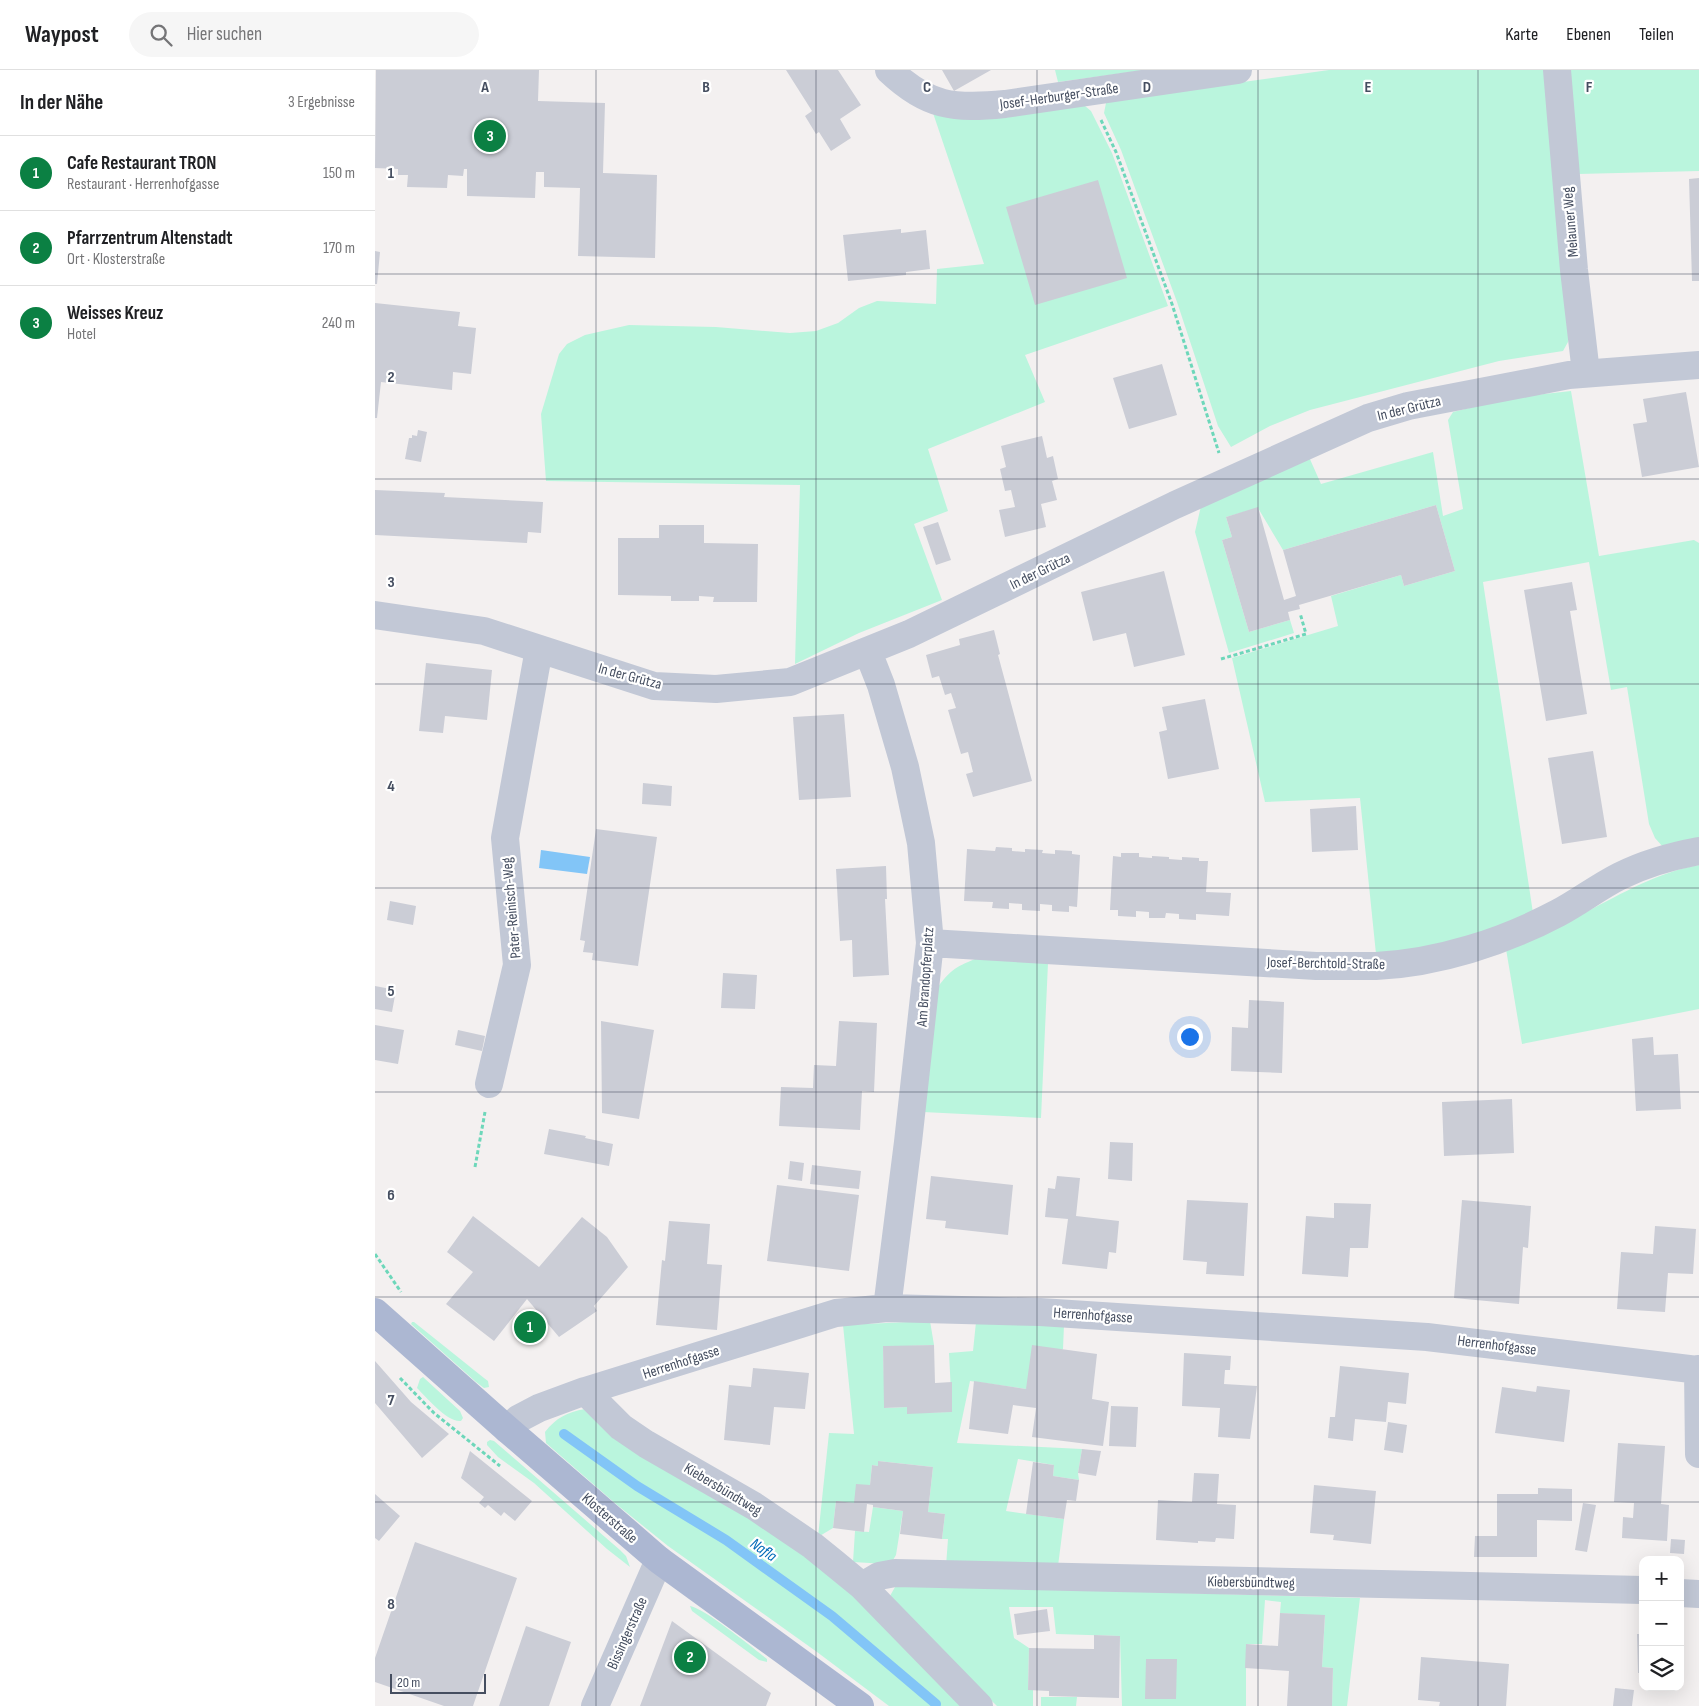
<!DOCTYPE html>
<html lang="de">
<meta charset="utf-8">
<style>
body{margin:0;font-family:"Sofia Sans Condensed",sans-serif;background:#f6f6f6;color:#202124}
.controls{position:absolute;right:15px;bottom:15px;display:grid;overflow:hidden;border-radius:10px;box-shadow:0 5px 20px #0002}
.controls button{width:45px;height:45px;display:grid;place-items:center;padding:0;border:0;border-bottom:1px solid #e0e0e0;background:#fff;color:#202124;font:25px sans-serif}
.scale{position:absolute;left:15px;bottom:12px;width:96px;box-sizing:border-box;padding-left:5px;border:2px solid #454e60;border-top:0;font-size:14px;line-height:18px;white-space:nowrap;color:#454e60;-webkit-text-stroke:4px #fff;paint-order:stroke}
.you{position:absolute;left:814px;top:966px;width:18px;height:18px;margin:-12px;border:4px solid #fff;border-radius:50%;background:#1a73e8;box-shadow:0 0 0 8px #1a73e833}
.badge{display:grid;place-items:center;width:32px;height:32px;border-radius:50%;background:#0b8043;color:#fff;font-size:16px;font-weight:700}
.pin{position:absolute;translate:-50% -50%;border:2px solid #fff;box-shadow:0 1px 5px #0006}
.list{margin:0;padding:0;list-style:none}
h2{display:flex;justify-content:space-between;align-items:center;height:65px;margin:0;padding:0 20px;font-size:21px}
h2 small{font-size:16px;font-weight:400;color:#757577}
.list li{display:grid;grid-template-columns:32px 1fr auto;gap:15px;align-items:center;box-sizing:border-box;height:75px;padding:0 20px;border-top:1px solid #e0e0e0}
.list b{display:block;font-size:19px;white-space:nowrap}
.list p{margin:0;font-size:16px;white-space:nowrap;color:#757577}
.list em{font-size:16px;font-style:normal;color:#757577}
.icon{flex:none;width:28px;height:28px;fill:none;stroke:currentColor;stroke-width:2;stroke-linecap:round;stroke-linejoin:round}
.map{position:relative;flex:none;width:1324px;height:1636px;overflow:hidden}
header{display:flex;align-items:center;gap:30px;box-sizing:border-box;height:70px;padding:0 25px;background:#fff;border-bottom:1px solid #e0e0e0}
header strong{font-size:24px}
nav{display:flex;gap:28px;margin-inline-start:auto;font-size:18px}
.search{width:350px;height:45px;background:#f6f6f6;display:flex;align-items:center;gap:12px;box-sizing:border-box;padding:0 18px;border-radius:28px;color:#757577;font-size:19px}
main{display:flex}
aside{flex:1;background:#fff}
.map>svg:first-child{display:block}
.green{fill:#baf5dd}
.water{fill:#82c5f7}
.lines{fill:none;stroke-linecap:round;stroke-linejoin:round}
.stream{stroke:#82c5f7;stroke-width:10}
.building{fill:#cbcdd6}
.path{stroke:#6dd7ba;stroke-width:3;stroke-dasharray:4 2.5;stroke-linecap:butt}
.minor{stroke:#c2c8d6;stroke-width:28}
.major{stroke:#acb7d2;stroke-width:28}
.grid{fill:none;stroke:#454e60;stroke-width:1;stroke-opacity:0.55}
.labels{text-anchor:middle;stroke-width:4.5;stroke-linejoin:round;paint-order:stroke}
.street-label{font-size:15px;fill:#454e60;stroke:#fff}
.water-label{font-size:16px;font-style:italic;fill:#006ab8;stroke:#fff}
.grid-label{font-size:16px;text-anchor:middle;font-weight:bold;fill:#454e60;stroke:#fff;stroke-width:4.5;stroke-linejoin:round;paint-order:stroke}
</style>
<header>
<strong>Waypost</strong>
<div class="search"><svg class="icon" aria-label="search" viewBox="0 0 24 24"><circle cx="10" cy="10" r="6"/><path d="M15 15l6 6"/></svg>Hier suchen</div>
<nav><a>Karte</a><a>Ebenen</a><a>Teilen</a></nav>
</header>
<main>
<aside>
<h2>In der Nähe<small>3 Ergebnisse</small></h2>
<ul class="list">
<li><span class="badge">1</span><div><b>Cafe Restaurant TRON</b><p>Restaurant · Herrenhofgasse</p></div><em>150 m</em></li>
<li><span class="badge">2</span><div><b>Pfarrzentrum Altenstadt</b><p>Ort · Klosterstraße</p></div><em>170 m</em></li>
<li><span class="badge">3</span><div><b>Weisses Kreuz</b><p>Hotel</p></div><em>240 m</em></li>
</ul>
</aside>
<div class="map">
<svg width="1324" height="1636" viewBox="0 0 1324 1636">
<rect width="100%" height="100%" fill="#f3f0f0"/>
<path class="green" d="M680,0H771L683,12Z
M954,0H1171L1194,264L1193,272L1188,281L1124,291L935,340L895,356L856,377L843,356L802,232L746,80L729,43L731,33L745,29Z
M1196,0H1324V101L1203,104L1196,16Z
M701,35L710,36L716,41L737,83L793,236L650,285L670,332L553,379L573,441L539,454L567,530L484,563L420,594L425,415L171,411L166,344L184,284L192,274L210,265L254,255L341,257L415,263L441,261L463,253L484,238L502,231L561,234L562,199L609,194L558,43Z
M1196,321L1224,486L1319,470L1324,473V773L1288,777L1280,768L1274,754L1252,617L1236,620L1214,492L1108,512L1158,843L1077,873L1001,884L985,728L890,732L857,588L963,556L956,526L1026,505L1029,516L1080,501L1061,435L908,480L883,438L851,447L857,467L847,470L874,562L915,550L919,563L854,583L820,462L826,436L934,387L946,414L1058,382L1068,446L1088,439L1073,350L1078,342L1134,328Z
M1324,795V939L1147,974L1131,879C1157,866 1185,855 1211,842C1248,823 1283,802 1324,795Z
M600,889L673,893L666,1048L548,1042L561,920C573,902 580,897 600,889Z
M555,1251L559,1275L508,1277L510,1338L532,1337V1343L577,1342L574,1283L598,1281L601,1252L689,1255L688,1279L651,1319L595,1311L582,1373L707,1379L703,1403L704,1410L678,1406L679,1395L643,1389L631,1441L689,1449L683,1496H571L573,1469H567L570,1444L553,1442L558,1397L503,1391V1396L497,1395L495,1415L479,1433L461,1431L458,1458L443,1467L454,1363L479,1364L468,1255Z
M37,1252H39L109,1308L113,1311L114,1317L109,1318L101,1312L36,1254Z
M48,1307L85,1341L88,1348L86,1351C73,1353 51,1327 42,1318L45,1309Z
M210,1339L436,1484L594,1636H514L442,1582L293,1476L241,1434L171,1373L170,1362C181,1348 192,1342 210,1339Z
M115,1370L119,1371L245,1480L251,1486L255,1497L232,1479L159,1413L123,1387L112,1375V1372Z
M498,1437L528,1441L521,1485L518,1490L511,1494L478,1492L480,1461L494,1462Z
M529,1515L985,1528L972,1636H957L958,1598L947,1597L950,1546L905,1543L906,1532L890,1530L887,1574H871V1636H747L745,1566L681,1564L678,1537H634L639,1568L654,1578L653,1620H658V1636H622L523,1540L515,1526L520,1517Z
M315,1536C329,1538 378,1578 392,1589V1592L384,1590L317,1541Z
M666,1627H702L701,1636H666Z"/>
<path class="water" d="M166,780L215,787L212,804L164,798Z"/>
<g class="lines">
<path class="stream" d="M189,1364L262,1416L351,1470L457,1546L561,1634"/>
</g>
<path class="building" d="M1,0H164L163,31L230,33L228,103L282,105L280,188L203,186L205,118L169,117V102H161L160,128L92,126V99H89L88,106L73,105L72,118L32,117L33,105H23V99L0,98Z
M411,0H463L486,35L465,49L476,68L456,81L444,62L441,64L430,46L437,41Z
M567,0H616L579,21Z
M1324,108V211H1317L1314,109Z
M723,110L752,208L660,235L631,137Z
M526,159V163L551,160L555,199L531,202V205L473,211L468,165Z
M0,181L5,182L2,214H0Z
M0,233L85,242L83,256L101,258L96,304L78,302L77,320L6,312L2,348H0Z
M787,294L802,345L754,359L738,308Z
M1311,322L1324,397L1267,407L1258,354L1272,352L1268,329Z
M43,360L52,362L46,392L30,389L34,368H37V365L42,366Z
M667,366L672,388L678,386L683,409L677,411L682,430L666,434L671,457L630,467L624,440L640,437L636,420L630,421L625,399L631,397L626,376Z
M0,420L70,423L69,427L168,432L166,463L153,462L152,473L0,465Z
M1061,435L1080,501L1029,516L1026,505L924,535L925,539L913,542L915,550L874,562L847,470L857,467L851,447L883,437L909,530L921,526L908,480Z
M563,452L576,490L561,495L548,457Z
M284,455H329V473L383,474L382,532H338L339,527L324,526V531H296V526L243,525V468H284Z
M789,501L810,585L759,597L751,563L718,571L706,522Z
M1197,512L1202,540L1195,541L1212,644L1171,651L1149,520Z
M619,560L625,584L623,585L657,711L598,727L591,704L598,702L593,682L586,684L573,640L581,638L576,623L570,625L564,606L557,608L551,585L585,575L584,569Z
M51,593L117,600L112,650L70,646L68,663L44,661Z
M830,629L844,699L793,709L784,662L792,660L787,637Z
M469,644L476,727L424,730L418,647Z
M1218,681L1232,767L1187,774L1173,688Z
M268,713L297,716L296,736L267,734Z
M981,736L983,780L937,782L935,739Z
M221,759L282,767L263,896L217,890L218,883L208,882L210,871L205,870Z
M621,777L637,778V781L650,782V779L668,780L667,783L680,784V780L697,781V784L705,785L702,837L694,836V842L677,841V835L665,834V841L647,840V834L634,833V839L617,838L618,832L589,831L592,779L620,781Z
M746,783H764V787L777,788V786L794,787V789L807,790V787L824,788V791H833L831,822L856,823L854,846L821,844V850L804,849V844L791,843L790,848H774V842L761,841V847L743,846V840H735L738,786L746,787Z
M511,796L512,829H510L514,905L478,907L477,870L465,871L461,799Z
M15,831L41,836L38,855L12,850Z
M348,903L382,905L380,939L346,938Z
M0,916L21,920L17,942L0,939Z
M874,930L909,932L907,1003L856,1001L857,957L873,958Z
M226,951L279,960L264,1049L227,1043Z
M464,951L502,953L499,1022L487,1021L485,1060L404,1056L406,1017L438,1018L439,995L461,996Z
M0,955L29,960L23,994L0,990Z
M83,960L110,966L107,981L80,975Z
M1278,967L1279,985L1303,984L1306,1039L1261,1041L1257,969Z
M1137,1029L1139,1083L1069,1086L1067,1032Z
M174,1059L211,1066L210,1068L238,1074L234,1096L169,1084Z
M735,1072L758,1073L757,1111L733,1109Z
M415,1091L429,1093L427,1111L413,1109Z
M437,1095L486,1101L484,1119L435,1114Z
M556,1106L638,1115L633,1165L570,1158L571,1151L551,1149Z
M682,1106L705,1108L701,1146L744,1151L741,1183L734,1182L732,1199L687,1194L693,1149L670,1147L673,1118L680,1119Z
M402,1115L484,1125L474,1201L392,1191Z
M812,1130L873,1133L869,1206L831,1204L832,1192L808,1190Z
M1087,1130L1156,1136L1153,1178L1148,1177L1144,1234L1079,1228Z
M959,1133L996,1134L993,1178H975L973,1207L927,1204L931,1146L959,1148Z
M98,1146L164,1197L207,1147L232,1167L253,1197L219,1236L222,1241L184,1267L152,1229L119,1271L71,1234L98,1202L72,1182Z
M294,1151L335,1154L332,1194L347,1195L342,1260L281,1255L287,1190L290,1191Z
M1280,1156L1321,1159L1318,1204L1293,1203L1290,1242L1242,1239L1246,1182L1278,1184Z
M559,1275L560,1313L577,1312V1342L532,1344V1337L509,1338L508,1276Z
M657,1275L722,1284L717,1329L734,1332L728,1376L657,1367L661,1338L638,1335L633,1364L594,1359L599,1311L651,1319Z
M809,1283L856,1286L855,1300H850L849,1314L882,1316L875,1369L843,1367L845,1338L807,1336Z
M0,1291L36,1332L74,1364L47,1388L0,1333Z
M965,1296L1034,1303L1031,1334L1013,1332L1011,1352L980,1349L978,1371L953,1368L955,1347H960Z
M378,1298L434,1303L430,1339L399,1337L395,1375L349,1370L354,1315L376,1317Z
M1162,1316L1195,1320L1189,1372L1120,1363L1127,1317L1161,1322Z
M736,1336L763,1337L761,1377L734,1376Z
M1013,1352L1032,1355L1028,1383L1009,1380Z
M1243,1373L1290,1376L1286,1434L1294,1435L1292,1471L1247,1468L1248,1447L1258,1448L1259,1433L1239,1432Z
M707,1379L726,1381L721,1406L703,1403Z
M95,1381L157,1431L140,1451L129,1442L126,1446L113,1435L110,1438L104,1433L109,1427L86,1408Z
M503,1391L558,1397L553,1442L570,1444L567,1469L525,1464L528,1441L498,1437V1435L492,1434L489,1462L458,1458L461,1431L479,1433L481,1414L495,1415L497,1395L503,1396Z
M658,1392L679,1395L678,1406L704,1410L701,1431L692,1430L689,1449L651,1444Z
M819,1403L844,1404L842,1434L861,1435L859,1469L841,1468L840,1472L823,1471V1473L781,1470L783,1430L817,1432Z
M939,1415L1001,1421L996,1474L958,1470L959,1465L935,1463Z
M1163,1418L1197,1419V1451L1162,1450V1487H1099L1100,1466H1122V1424H1163Z
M0,1424L25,1446L4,1471L0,1468Z
M1208,1433L1221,1435L1212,1482L1200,1480Z
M1296,1469L1310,1470L1309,1484L1295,1483Z
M40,1472L142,1508L98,1636H69L0,1612V1588Z
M672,1539L675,1561L642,1565L639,1544Z
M905,1543L950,1545L947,1597L958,1598L957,1636H912L914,1601L870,1598L871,1574L903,1576Z
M297,1551L396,1623L391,1636H265Z
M151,1556L196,1572L174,1636H124Z
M1262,1564H1268V1603H1263Z
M719,1565L745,1566L744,1628L674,1626V1621L653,1620L654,1578L719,1579Z
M1046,1587L1134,1594L1131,1636H1064L1065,1632L1043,1630Z
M771,1589H802L801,1629H770Z
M1240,1618L1259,1620L1257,1636H1238Z"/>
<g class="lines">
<path class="path" d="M726,50L741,82L797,234L844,383
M846,589L931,564L925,543
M100,1097L110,1042
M0,1184L26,1222
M25,1308L59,1343L125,1396"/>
<path class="minor" d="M514,0C553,37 579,39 630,34L863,0
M1182,0L1199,200L1211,303
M0,545L109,561L279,616L341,619L415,612L534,564L800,435L993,348L1033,336L1194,305L1324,295
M493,582L506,615L530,697L546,773L555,873L533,1072L512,1238
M555,873L941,896C961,896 981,896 1001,896C1063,893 1128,872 1183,843C1204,832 1223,817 1245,806C1269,794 1297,786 1324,781
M114,1014L142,895L130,768L164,579
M1323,1299L1324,1384
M210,1321L246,1357L271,1374L379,1436L438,1476L459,1493L487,1516L604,1636
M132,1359L143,1349L164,1338L210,1321L461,1243L512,1238L665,1242L1052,1267L1324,1300
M487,1516L504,1506L520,1503L1268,1520
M1305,1523L1324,1524
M220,1636L284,1490"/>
<path class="major" d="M0,1242L132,1359L284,1490L485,1636"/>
</g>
<path class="grid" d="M221,0V1636M441,0V1636M662,0V1636M883,0V1636M1103,0V1636M0,204H1324M0,409H1324M0,614H1324M0,818H1324M0,1022H1324M0,1227H1324M0,1432H1324"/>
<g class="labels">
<g class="street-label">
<text transform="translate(684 26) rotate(-8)" y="5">Josef-Herburger-Straße</text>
<text transform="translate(1195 152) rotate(-95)" y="5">Melauner Weg</text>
<text transform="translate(1034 338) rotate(-14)" y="5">In der Grütza</text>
<text transform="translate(665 501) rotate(-26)" y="5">In der Grütza</text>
<text transform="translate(255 606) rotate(15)" y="5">In der Grütza</text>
<text transform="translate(136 838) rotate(-95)" y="5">Pater-Reinisch-Weg</text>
<text transform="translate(951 893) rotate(1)" y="5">Josef-Berchtold-Straße</text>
<text transform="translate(550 907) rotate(-86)" y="5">Am Brandopferplatz</text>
<text transform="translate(718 1245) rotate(4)" y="5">Herrenhofgasse</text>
<text transform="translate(1122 1275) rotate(7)" y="5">Herrenhofgasse</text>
<text transform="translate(306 1292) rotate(-18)" y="5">Herrenhofgasse</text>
<text transform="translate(348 1419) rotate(31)" y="5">Kiebersbündtweg</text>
<text transform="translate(235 1448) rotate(41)" y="5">Klosterstraße</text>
<text transform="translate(876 1512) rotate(1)" y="5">Kiebersbündtweg</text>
<text transform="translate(252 1563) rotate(-66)" y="5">Bissingerstraße</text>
</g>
<g class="water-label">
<text transform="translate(389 1479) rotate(35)" y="6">Nafla</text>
</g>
</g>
<g class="grid-label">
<text x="110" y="22">A</text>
<text x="331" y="22">B</text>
<text x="552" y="22">C</text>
<text x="772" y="22">D</text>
<text x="993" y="22">E</text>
<text x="1214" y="22">F</text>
<text x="16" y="108">1</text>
<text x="16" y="312">2</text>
<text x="16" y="517">3</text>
<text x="16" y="721">4</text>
<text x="16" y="926">5</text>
<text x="16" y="1130">6</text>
<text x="16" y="1335">7</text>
<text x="16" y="1539">8</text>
</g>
</svg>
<div class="controls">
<button>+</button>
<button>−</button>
<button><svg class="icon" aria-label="layers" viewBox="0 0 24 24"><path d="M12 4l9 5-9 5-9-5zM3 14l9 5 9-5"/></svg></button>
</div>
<div class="scale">20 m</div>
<div class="you"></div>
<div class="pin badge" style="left:155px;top:1257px">1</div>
<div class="pin badge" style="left:315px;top:1587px">2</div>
<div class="pin badge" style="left:115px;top:66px">3</div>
</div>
</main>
